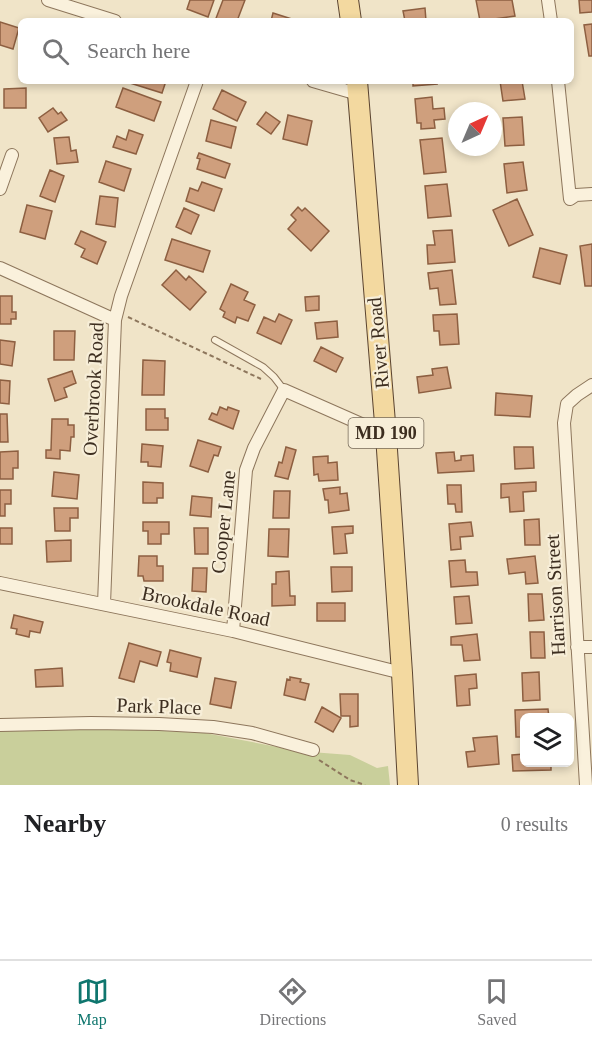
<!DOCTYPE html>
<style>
body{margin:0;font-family:"Times New Roman",serif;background:#f6f6f6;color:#202124}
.controls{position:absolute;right:18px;bottom:18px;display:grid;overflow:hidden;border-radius:9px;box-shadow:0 3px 9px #0003}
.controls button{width:54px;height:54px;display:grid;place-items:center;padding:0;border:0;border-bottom:2px solid #e0e0e0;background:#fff;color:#202124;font:30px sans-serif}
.compass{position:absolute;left:448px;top:102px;width:54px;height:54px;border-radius:50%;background:#fff;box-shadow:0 3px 9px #0003;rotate:44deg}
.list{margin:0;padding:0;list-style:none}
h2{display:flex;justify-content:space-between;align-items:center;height:78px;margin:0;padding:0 24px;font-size:26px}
h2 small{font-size:20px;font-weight:400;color:#757577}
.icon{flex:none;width:33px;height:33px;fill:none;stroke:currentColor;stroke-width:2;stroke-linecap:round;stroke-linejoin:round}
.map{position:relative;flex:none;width:592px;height:785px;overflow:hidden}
.search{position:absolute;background:#fff;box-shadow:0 3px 9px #0003;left:18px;right:18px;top:18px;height:66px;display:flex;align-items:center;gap:15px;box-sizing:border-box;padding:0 21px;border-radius:9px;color:#757577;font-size:22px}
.sheet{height:174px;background:#fff}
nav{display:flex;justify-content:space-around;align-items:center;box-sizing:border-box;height:84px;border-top:2px solid #e0e0e0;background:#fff;font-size:16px;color:#757577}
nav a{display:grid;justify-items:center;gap:3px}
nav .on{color:#0f766e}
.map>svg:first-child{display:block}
.green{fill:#c9cf9b}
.building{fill:#cf9f7d;stroke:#8d5f41;stroke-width:1.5}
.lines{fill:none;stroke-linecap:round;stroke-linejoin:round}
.lane-casing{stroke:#8d765c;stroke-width:8}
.street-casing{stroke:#8d765c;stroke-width:14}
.primary-casing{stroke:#5b4430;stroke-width:22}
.path{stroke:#8d765c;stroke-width:2;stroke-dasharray:4.5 3;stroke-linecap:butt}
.lane{stroke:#faf1dc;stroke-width:6}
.street{stroke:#faf1dc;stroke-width:12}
.primary{stroke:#f3d9a0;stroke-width:20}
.labels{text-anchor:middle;stroke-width:4.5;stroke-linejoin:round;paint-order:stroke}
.shield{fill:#f7eed8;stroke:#756857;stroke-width:1.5}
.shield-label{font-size:18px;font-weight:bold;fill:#3d2e20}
.street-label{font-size:20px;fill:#3d2e20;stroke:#f7eed8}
</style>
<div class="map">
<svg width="592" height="785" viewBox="0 0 592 785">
<rect width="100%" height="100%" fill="#f0e4c8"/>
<path class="green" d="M80,727L205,733L298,751L350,755L377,768L388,766L390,785H0V728Z"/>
<path class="building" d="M190,0H214L208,17L187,9Z
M223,0H245L237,21H215Z
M476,0H512L515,16L480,21Z
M579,0H592V12L580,13Z
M425,8L426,21H405L403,11Z
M273,13L298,21H271Z
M0,22L19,28L13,49L0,45Z
M592,24V56H589L584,25Z
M131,81H166L162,93L130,83Z
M413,81H436L437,84L413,86Z
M500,81H522L525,99L503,101Z
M26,88V108H4V89Z
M123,88L161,102L154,121L116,107Z
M222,90L246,102L237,121L213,109Z
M432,97L433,109L444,108L445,119L434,120L435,128L421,129V123H417L415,99Z
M53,108L58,114L61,112L67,120L48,132L39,118Z
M266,112L280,122L271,134L257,124Z
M288,115L312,121L307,145L283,139Z
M522,117L524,145L505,146L503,118Z
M211,120L236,127L231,148L206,141Z
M129,130L143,135L136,154L113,147L117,136L126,140Z
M69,137L71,151L76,150L78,162L57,164L54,138Z
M442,138L446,172L424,174L420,140Z
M199,153L230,164L225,178L197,169L200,159L197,158Z
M106,161L131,169L124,191L99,182Z
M523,162L527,190L507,193L504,164Z
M50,170L64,176L55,202L40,196Z
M202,182L222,189L214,211L186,201L190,188L198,191Z
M447,184L451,216L428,218L425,186Z
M100,196L118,198L115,227L96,224Z
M517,199L533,235L509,246L493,210Z
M27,205L52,211L45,239L20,232Z
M298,207L302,211L305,208L329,231L311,251L288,229L296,220L291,215Z
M184,208L199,215L191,234L176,227Z
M452,230L455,262L428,264L427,245H435L433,231Z
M81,231L106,242L97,264L81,257L85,249L75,244Z
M172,239L210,251L203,272L165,260Z
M592,244V286H585L580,246Z
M540,248L567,255L560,284L533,277Z
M176,270L186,280L189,276L206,292L190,310L162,285Z
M452,270L456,304L440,305L438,288L430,289L428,273Z
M231,284L248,292L244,300L255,305L248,321L237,317L235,323L223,317L225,312L220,309Z
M0,296H12V312H16V319H11V324H0Z
M319,296V310L306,311L305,297Z
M279,314L292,320L281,344L257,333L264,317L275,322Z
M457,314L459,344L440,345L439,331H434L433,315Z
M337,321L338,337L317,339L315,323Z
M54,331H75L74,360H54Z
M0,340L15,342L12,366L0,364Z
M321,347L343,358L336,372L314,361Z
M143,360L165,361L164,395H142Z
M447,367L451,388L419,393L417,377L433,375L432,369Z
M72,371L76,383L64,388L67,397L55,401L48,379Z
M0,380L10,381L9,404L0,403Z
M496,393L532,396L530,417L495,415Z
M220,407L227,410L228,407L239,411L233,429L209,419L212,413L217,415Z
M146,409H165V418H168V430H146Z
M0,414H7L8,442H0Z
M52,419H68V425H74V437H71L70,451L60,450V459L46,458V450H51Z
M198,440L221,447L218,456L214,455L208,472L190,466Z
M142,444L163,446L161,467L148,466V462H141Z
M286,447L296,450L288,479L275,476L279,462L282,463Z
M514,447H533L534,468L515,469Z
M18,451V468H13V479H0V452Z
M454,452L455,461L461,460V456L473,455L474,471L438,473L436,453Z
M328,456V463L337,462L338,480L319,481L318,474L314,475L313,457Z
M54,472L79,475L77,499L52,496Z
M143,482L163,483V498H157V503H143Z
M536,482V491L523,492L524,511L510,512L509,497L501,498V484Z
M447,485H461L462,512H456L455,504H448Z
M340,487V494L347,493L349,510L329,513L328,500H325L323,489Z
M0,490H11V504H5V516H0Z
M274,491H290L289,518H273Z
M192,496L212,498L211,517L190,515Z
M54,508H78V518H70V531H55Z
M539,519L540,545H525L524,520Z
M143,522H169V534H161V544H148V531H143Z
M471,522L473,536L460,537L461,549L451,550L449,524Z
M353,526V533L345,534L347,553L334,554L332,527Z
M0,528H12V544H0Z
M194,528H208V554H195Z
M269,529H289L288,557L268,556Z
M71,540V561L47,562L46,541Z
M139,556H157V566H163V581H144L143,576H138Z
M535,556L538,583L526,584L525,572L509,574L507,559Z
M465,560L466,572H477L478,585L451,587L449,561Z
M331,567H352V591L332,592Z
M193,568H207L206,592L192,591Z
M289,571L290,596H295V605L272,606V584H276V572Z
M528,594H542L544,620L529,621Z
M469,596L472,623L456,624L454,597Z
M317,603H345V621H317Z
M14,615L43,622L40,633L30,631L29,637L16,634L17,629L11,628Z
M530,632H544L545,658H531Z
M477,634L480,660L464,661L462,645H451V637Z
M129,643L161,652L157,666L140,661L134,682L119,678Z
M170,650L201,658L197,677L170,671L171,663L167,662Z
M62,668L63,686L36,687L35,670Z
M539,672L540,700L523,701L522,673Z
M476,674L477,688L469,689L470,705L457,706L455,676Z
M290,677L301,679L300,682L309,684L305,700L284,695L287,679L290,680Z
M215,678L236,682L231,708L210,704Z
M340,694H358V726L350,727V716H341Z
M322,707L341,718L333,732L315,722Z
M548,709L549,718H524V737H516L515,710Z
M497,736L499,764L468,767L466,752L475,751L473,738Z
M524,754V762H551V770L513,771L512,755Z"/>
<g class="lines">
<g class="lane-casing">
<path id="lane" d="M215,340L263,367L274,377L284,390"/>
</g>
<g class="street-casing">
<path id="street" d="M48,0L115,21
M548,0L551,21
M313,81L358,94
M558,81L570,199L576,195L592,194
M0,189L12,155
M0,268L115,320
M0,583L233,631L402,673
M104,604L115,320L121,296L197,81
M233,631L246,470L254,448L284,390L386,435
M577,647H592
M0,725L91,723L159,724L213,727L252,733L313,750
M586,785L564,423L567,404L577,395L592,385"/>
</g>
<g class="primary-casing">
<path id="primary" d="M348,0L351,21
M357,81L386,435L402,673L408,785"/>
</g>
<path class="path" d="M128,317L261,379
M319,760L350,780L365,785"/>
<use href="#lane" class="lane"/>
<use href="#street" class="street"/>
<use href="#primary" class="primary"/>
</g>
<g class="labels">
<rect class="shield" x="348.5" y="418" width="75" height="30" rx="4.5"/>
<g class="shield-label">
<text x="386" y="439">MD 190</text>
</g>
<g class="street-label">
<text transform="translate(378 343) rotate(-95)" y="7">River Road</text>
<text transform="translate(93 389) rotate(-87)" y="7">Overbrook Road</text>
<text transform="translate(223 522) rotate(-84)" y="7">Cooper Lane</text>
<text transform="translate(555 595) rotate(-93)" y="7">Harrison Street</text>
<text transform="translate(206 606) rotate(12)" y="7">Brookdale Road</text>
<text transform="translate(159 706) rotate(2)" y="7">Park Place</text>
</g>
</g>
</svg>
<div class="controls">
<button><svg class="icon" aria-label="layers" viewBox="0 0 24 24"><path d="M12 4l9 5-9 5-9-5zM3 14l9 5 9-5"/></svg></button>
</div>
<svg class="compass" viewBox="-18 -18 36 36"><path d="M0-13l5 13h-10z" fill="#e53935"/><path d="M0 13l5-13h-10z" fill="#757577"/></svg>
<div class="search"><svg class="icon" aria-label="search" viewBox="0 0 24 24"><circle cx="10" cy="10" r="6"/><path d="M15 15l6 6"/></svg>Search here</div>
</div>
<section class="sheet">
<h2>Nearby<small>0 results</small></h2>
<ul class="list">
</ul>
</section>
<nav>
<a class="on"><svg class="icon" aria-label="map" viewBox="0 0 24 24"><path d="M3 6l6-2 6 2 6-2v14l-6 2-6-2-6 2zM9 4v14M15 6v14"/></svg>Map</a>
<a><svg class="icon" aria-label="directions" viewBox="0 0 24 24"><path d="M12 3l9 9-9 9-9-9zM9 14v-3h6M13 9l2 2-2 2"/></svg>Directions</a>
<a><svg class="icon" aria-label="saved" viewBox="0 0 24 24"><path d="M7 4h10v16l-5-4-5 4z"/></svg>Saved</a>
</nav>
